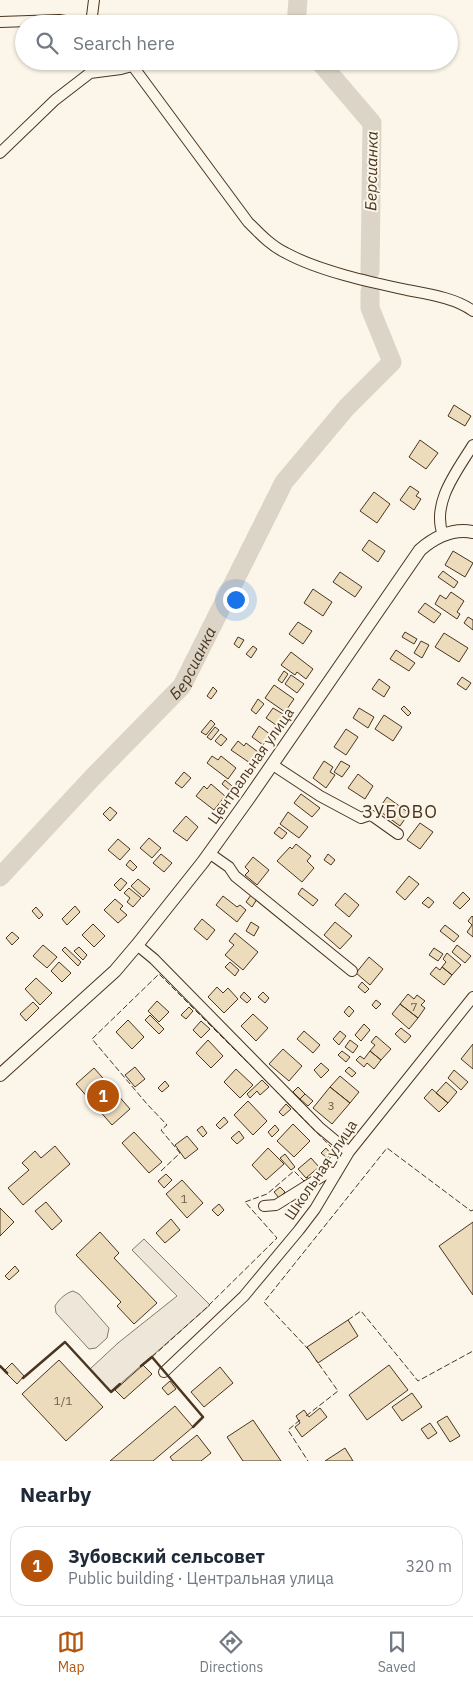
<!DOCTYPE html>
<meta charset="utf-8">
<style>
body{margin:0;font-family:"IBM Plex Sans",sans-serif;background:#f6f6f7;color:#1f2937}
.you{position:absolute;left:235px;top:599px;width:18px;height:18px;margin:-12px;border:4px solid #fff;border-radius:50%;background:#1a73e8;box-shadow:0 0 0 8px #1a73e833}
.badge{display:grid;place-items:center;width:32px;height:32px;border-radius:50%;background:#b45309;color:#fff;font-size:16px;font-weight:700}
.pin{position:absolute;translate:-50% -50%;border:2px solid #fff;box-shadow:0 1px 5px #0006}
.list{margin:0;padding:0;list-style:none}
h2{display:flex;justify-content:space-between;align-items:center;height:65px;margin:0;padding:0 20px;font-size:21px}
h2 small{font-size:16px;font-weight:400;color:#747a83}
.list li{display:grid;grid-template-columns:32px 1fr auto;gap:15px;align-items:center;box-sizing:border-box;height:80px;margin:0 10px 10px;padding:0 10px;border:1px solid #e0e1e3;border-radius:15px}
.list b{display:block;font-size:19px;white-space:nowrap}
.list p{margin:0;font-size:16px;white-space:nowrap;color:#747a83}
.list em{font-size:16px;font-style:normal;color:#747a83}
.icon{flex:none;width:28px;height:28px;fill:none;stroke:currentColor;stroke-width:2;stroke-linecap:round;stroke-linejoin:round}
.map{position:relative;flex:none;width:473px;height:1461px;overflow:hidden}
.search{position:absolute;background:#fff;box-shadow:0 1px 4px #0004;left:15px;right:15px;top:15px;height:55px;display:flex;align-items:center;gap:12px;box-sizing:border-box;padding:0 18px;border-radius:28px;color:#747a83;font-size:19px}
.sheet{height:155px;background:#fff}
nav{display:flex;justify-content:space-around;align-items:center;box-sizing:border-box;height:70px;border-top:1px solid #e0e1e3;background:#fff;font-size:14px;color:#747a83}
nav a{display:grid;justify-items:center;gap:2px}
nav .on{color:#b45309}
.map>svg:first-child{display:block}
.green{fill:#ede6d9;stroke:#887966}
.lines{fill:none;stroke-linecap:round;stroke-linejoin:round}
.river{stroke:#dcd4c6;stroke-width:19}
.building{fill:#ecdcbc;stroke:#4a3520}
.minor-casing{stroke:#4a3520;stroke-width:12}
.tertiary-casing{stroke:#4a3520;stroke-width:14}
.minor{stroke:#fbf6e9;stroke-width:10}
.tertiary{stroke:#fbf6e9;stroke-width:12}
.fence{stroke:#4a3520;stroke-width:1;stroke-dasharray:6 2.5;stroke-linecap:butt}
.wall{stroke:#4a3520;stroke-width:2.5}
.labels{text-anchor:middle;stroke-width:4;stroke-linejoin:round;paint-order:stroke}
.number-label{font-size:12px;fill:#725f47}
.street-label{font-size:15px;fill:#4a3520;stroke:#fbf6e9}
.water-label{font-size:16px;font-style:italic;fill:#4a3520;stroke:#fbf6e9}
.quarter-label{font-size:18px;letter-spacing:1px;fill:#4a3520;stroke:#fbf6e9}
</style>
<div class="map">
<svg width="473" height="1461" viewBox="0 0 473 1461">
<rect width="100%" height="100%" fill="#fbf6e9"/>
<path class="green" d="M144,1239L210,1305L111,1392L90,1369L118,1343L177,1296L132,1250Z
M73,1291L79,1294L109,1328L107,1338L96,1348L89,1349L56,1313L55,1306C59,1299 66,1293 73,1291Z"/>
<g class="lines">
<g class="river">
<path d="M296,24L298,0"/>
<path d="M319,61L372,123L370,271"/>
<path id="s1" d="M0,877L93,777L182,686L284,482L347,407L392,362L370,308V291"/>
</g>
</g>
<path class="building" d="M454,405L471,416L465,426L448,416Z
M420,440L438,453L426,469L409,457Z
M410,486L419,492L416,496L421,499L414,510L400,500Z
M374,492L390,504L377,523L360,511Z
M369,540L385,551L378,562L362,550Z
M453,551L473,563L465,577L445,565Z
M443,571L458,582L454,588L438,577Z
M340,572L362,587L355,597L333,582Z
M313,589L332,602L323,616L304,603Z
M451,592L464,601L457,612L460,614L457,619L435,604L440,595L446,599Z
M425,603L441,614L434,623L418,612Z
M468,617L473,620V630L464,623Z
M298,622L312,631L303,644L289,634Z
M405,632L417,639L414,644L402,637Z
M444,633L468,648L459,662L435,647Z
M238,637L244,640L239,648L234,644Z
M421,641L429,645L422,658L414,653Z
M253,646L257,649L251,658L246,654Z
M396,650L415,663L409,671L390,659Z
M291,652L313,669L306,679L297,672L295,675L281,665Z
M284,671L288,674L282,683L278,680Z
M291,675L304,684L297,693L285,684Z
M462,677L471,683L466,690L457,684Z
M379,679L390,687L384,697L372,689Z
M274,685L294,699L285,712L265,698Z
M213,687L217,691L211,699L207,696Z
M258,699L264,704L256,714L251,710Z
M404,706L411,713L408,716L401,709Z
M273,708L283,714L276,725L266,718Z
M359,708L374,717L368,728L353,718Z
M384,715L402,727L393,741L375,729Z
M211,720L215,724L206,735L201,732Z
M259,726L271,735L263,745L252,737Z
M215,727L219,730L211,740L207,737Z
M346,729L358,737L346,755L334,747Z
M221,734L227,739L221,746L215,741Z
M238,741L244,746L246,743L258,752L250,763L231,750Z
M212,756L218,760L221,756L236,768L228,779L207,763Z
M324,761L333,767L330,772L335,775L326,788L313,778Z
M341,761L350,766L342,777L334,772Z
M184,772L191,778L182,788L175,783Z
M358,774L373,786L365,799L348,788Z
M225,780L232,786L229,790L222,784Z
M211,784L225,796L214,810L196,796L204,786L207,789Z
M301,794L320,808L312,817L294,803Z
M387,797L409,813L400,826L378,810Z
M110,807L117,813L110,821L103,814Z
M288,812L308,827L299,838L280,824Z
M186,816L198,827L187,841L173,831Z
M420,823L433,832L420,849L407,840Z
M279,827L287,833L282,839L274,833Z
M149,838L161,848L152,858L140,848Z
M118,839L130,849L120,860L108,850Z
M296,844L311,856L307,861L314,868L302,882L277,861L290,847L292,849Z
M161,854L172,863L164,872L153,863Z
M328,854L335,860L331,865L324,860Z
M253,857L269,870L257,885L245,875L249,871L245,867Z
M130,860L137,867L133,871L126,865Z
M409,876L419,884L405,900L396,892Z
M121,878L127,883L120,891L114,885Z
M138,879L150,889L143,897L131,886Z
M129,888L141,898L133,907L127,902L130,898L124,893Z
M302,888L318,900L313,906L298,894Z
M463,892L470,899L460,909L453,903Z
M345,893L359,905L349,917L335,905Z
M251,895L257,899L252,907L246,902Z
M223,896L237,907L240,905L246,910L237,922L216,905Z
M428,897L434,902L429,908L422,903Z
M115,899L123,906L120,909L127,915L118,923L104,910Z
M75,906L80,912L67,925L62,919Z
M36,907L43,915L39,919L32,911Z
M472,916L473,917V937L467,932L472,925L468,921Z
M202,919L215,930L207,940L194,929Z
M251,922L259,927L254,936L246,931Z
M335,922L352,936L340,949L324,935Z
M93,924L105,936L94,947L82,935Z
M445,925L459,936L454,942L440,931Z
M12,932L19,938L12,945L6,938Z
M235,933L258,952L243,970L225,955L234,945L229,941Z
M43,945L57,957L47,968L33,956Z
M457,945L471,956L465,963L452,952Z
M65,947L81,962L78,966L62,950Z
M79,947L87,955L83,960L74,951Z
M434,948L443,954L438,961L429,955Z
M447,953L461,965L452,975L442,967L446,962L443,959Z
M369,957L383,969L370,985L356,973Z
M59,962L71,973L62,982L51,971Z
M230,962L239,970L235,976L225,967Z
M436,967L440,970L442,967L452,975L444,985L430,974Z
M36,978L52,993L40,1005L25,989Z
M362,982L369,989L365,993L358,987Z
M217,987L223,993L228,988L238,999L224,1013L208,997Z
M244,992L251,999L247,1003L240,997Z
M263,992L269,998L265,1003L258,997Z
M408,994L414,999L417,995L425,1001L421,1005L425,1008L418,1018L400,1004Z
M376,1000L381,1004L376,1009L372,1005Z
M157,1001L169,1012L159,1022L148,1011Z
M33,1002L39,1008L26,1021L20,1014Z
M400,1004L418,1018L409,1029L392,1014Z
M349,1006L354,1011L349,1017L344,1012Z
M189,1007L193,1011L186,1019L181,1015Z
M253,1014L268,1028L256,1041L241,1026Z
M150,1015L164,1029L159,1034L145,1020Z
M128,1020L144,1037L132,1049L116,1032Z
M201,1021L210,1029L201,1038L193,1030Z
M364,1024L370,1030L361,1041L355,1035Z
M401,1028L411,1036L405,1043L395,1034Z
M304,1031L320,1045L313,1053L297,1039Z
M340,1031L346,1036L339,1045L333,1039Z
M376,1036L391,1049L381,1060L370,1051L375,1045L371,1042Z
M208,1040L223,1056L211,1068L196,1053Z
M350,1040L358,1046L353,1053L345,1047Z
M473,1044V1069L461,1059Z
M283,1049L302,1066L289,1081L269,1064Z
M342,1051L350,1057L346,1062L338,1055Z
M370,1051L381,1060L374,1069L367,1063L364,1067L356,1060L360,1056L364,1059Z
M321,1063L329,1070L321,1078L314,1070Z
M135,1067L145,1079L135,1087L125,1075Z
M349,1067L356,1073L352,1077L345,1071Z
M94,1068L130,1109L112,1125L76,1084Z
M236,1069L253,1085L240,1098L224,1082Z
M454,1070L468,1082L461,1090L448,1078Z
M340,1076L359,1092L350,1103L330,1087Z
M262,1080L269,1087L260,1095L257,1091L250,1098L247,1094Z
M165,1081L169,1086L162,1092L158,1088Z
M446,1082L457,1092L448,1103L436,1093Z
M298,1087L305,1094L300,1099L293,1092Z
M330,1087L350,1103L332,1124L313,1108Z
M432,1089L448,1103L439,1112L424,1098Z
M305,1094L313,1101L308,1106L300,1099Z
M248,1101L267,1121L253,1135L234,1115Z
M286,1104L291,1109L283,1116L279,1112Z
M224,1117L228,1122L220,1129L216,1125Z
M293,1124L310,1141L294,1157L277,1141Z
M275,1125L279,1130L272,1137L268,1132Z
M202,1126L207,1133L203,1137L197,1130Z
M239,1131L244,1138L237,1144L231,1138Z
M134,1132L162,1162L149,1173L122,1143Z
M187,1136L198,1149L185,1159L175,1145Z
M55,1146L70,1164L23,1205L8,1188L29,1170L22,1163L35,1151L41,1158Z
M268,1148L284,1164L266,1180L252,1165Z
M326,1148L331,1154L327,1158L321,1153Z
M285,1154L295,1167L291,1170L280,1158Z
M311,1158L319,1167L306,1178L298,1169Z
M166,1174L172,1180L164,1188L158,1181Z
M182,1180L203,1203L187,1218L166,1194Z
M280,1187L285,1192L279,1198L274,1192Z
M46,1202L62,1221L52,1230L35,1211Z
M219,1204L224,1210L218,1216L212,1210Z
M0,1208L14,1222L0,1236Z
M171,1219L180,1230L165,1243L156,1233Z
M473,1222V1295L439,1246Z
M100,1232L119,1253L114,1258L157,1303L134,1324L117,1306L121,1302L76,1255Z
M15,1266L19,1271L9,1280L5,1276Z
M348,1320L358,1336L318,1363L307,1347Z
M59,1360L103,1407L66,1441L22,1394Z
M12,1363L24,1376L17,1384L4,1371Z
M143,1365L152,1374L124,1399L115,1390Z
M389,1365L408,1390L367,1420L349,1395Z
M220,1367L233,1383L204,1407L191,1392Z
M170,1381L176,1389L168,1395L162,1388Z
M412,1393L422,1407L402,1421L392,1407Z
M175,1406L193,1427L153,1461H110Z
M320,1408L327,1417L302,1437L295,1427L300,1423L296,1416L304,1410L309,1417Z
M447,1416L460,1436L450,1442L437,1422Z
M253,1420L281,1461H243L227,1437Z
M430,1423L437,1433L428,1439L421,1429Z
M197,1435L211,1453L201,1461H173L170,1457Z
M345,1448L353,1461H325Z"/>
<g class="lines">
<g class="minor-casing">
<path id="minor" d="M0,22L59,20L84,24
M91,24L94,0
M129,61L248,222C259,233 271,246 286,253C319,271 370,282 407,290C428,294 456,298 473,311
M0,153L55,100L90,73L121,69L132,66
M443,535C431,503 457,471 473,445
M273,765L320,796L361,818L370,815L374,817L398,834
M209,853L229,867L235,876L352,971
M137,945L154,959L319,1127L349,1152
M264,1206L276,1205L329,1172L336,1174
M164,1372L244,1296L299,1230L315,1209L349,1152L473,997"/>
</g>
<g class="tertiary-casing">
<path id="tertiary" d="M0,1075L115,971L137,945L203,862L249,798L420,550C435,537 452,528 473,532"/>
</g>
<use href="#minor" class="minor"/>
<use href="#tertiary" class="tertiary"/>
<path class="fence" d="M275,1090L336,1152L318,1169
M161,1171L180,1153L161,1130L167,1125L147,1104L92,1039L159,974L266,1081
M348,1320L361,1311L418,1381L473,1351
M309,1350L264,1302L387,1148L471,1211L473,1210
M152,1357L205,1309L277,1238L245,1202L267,1194L294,1171L304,1181L308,1177
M306,1416L338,1391L316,1360
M300,1420L288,1430L308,1461"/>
<path class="wall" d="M0,1366L7,1373
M141,1366L152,1357L203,1417L193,1427
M23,1378L65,1342L111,1392L120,1384"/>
</g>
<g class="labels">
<g class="number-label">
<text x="414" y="1011">7</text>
<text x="331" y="1110">3</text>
<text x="184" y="1203">1</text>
<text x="63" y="1405">1/1</text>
</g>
<g class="street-label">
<text transform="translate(251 766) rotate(-55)" y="5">Центральная улица</text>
<text transform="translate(321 1170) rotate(-56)" y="5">Школьная улица</text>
</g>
<g class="water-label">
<text transform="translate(371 171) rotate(-89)" y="6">Берсианка</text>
<text dy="6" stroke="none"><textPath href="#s1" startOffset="289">Берсианка</textPath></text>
</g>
<g class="quarter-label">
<text x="400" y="818">ЗУБОВО</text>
</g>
</g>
</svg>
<div class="you"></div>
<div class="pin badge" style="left:103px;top:1096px">1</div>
<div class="search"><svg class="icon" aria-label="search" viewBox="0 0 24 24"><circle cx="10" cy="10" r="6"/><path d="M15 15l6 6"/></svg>Search here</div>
</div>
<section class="sheet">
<h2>Nearby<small></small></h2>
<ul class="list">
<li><span class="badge">1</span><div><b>Зубовский сельсовет</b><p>Public building · Центральная улица</p></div><em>320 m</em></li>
</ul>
</section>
<nav>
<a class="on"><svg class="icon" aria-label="map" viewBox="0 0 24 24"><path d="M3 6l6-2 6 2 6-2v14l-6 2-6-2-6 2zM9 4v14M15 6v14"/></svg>Map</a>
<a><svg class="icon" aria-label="directions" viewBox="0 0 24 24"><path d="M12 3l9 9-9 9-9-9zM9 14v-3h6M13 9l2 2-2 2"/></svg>Directions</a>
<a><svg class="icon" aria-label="saved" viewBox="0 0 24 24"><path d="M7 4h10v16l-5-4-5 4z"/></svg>Saved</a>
</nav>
